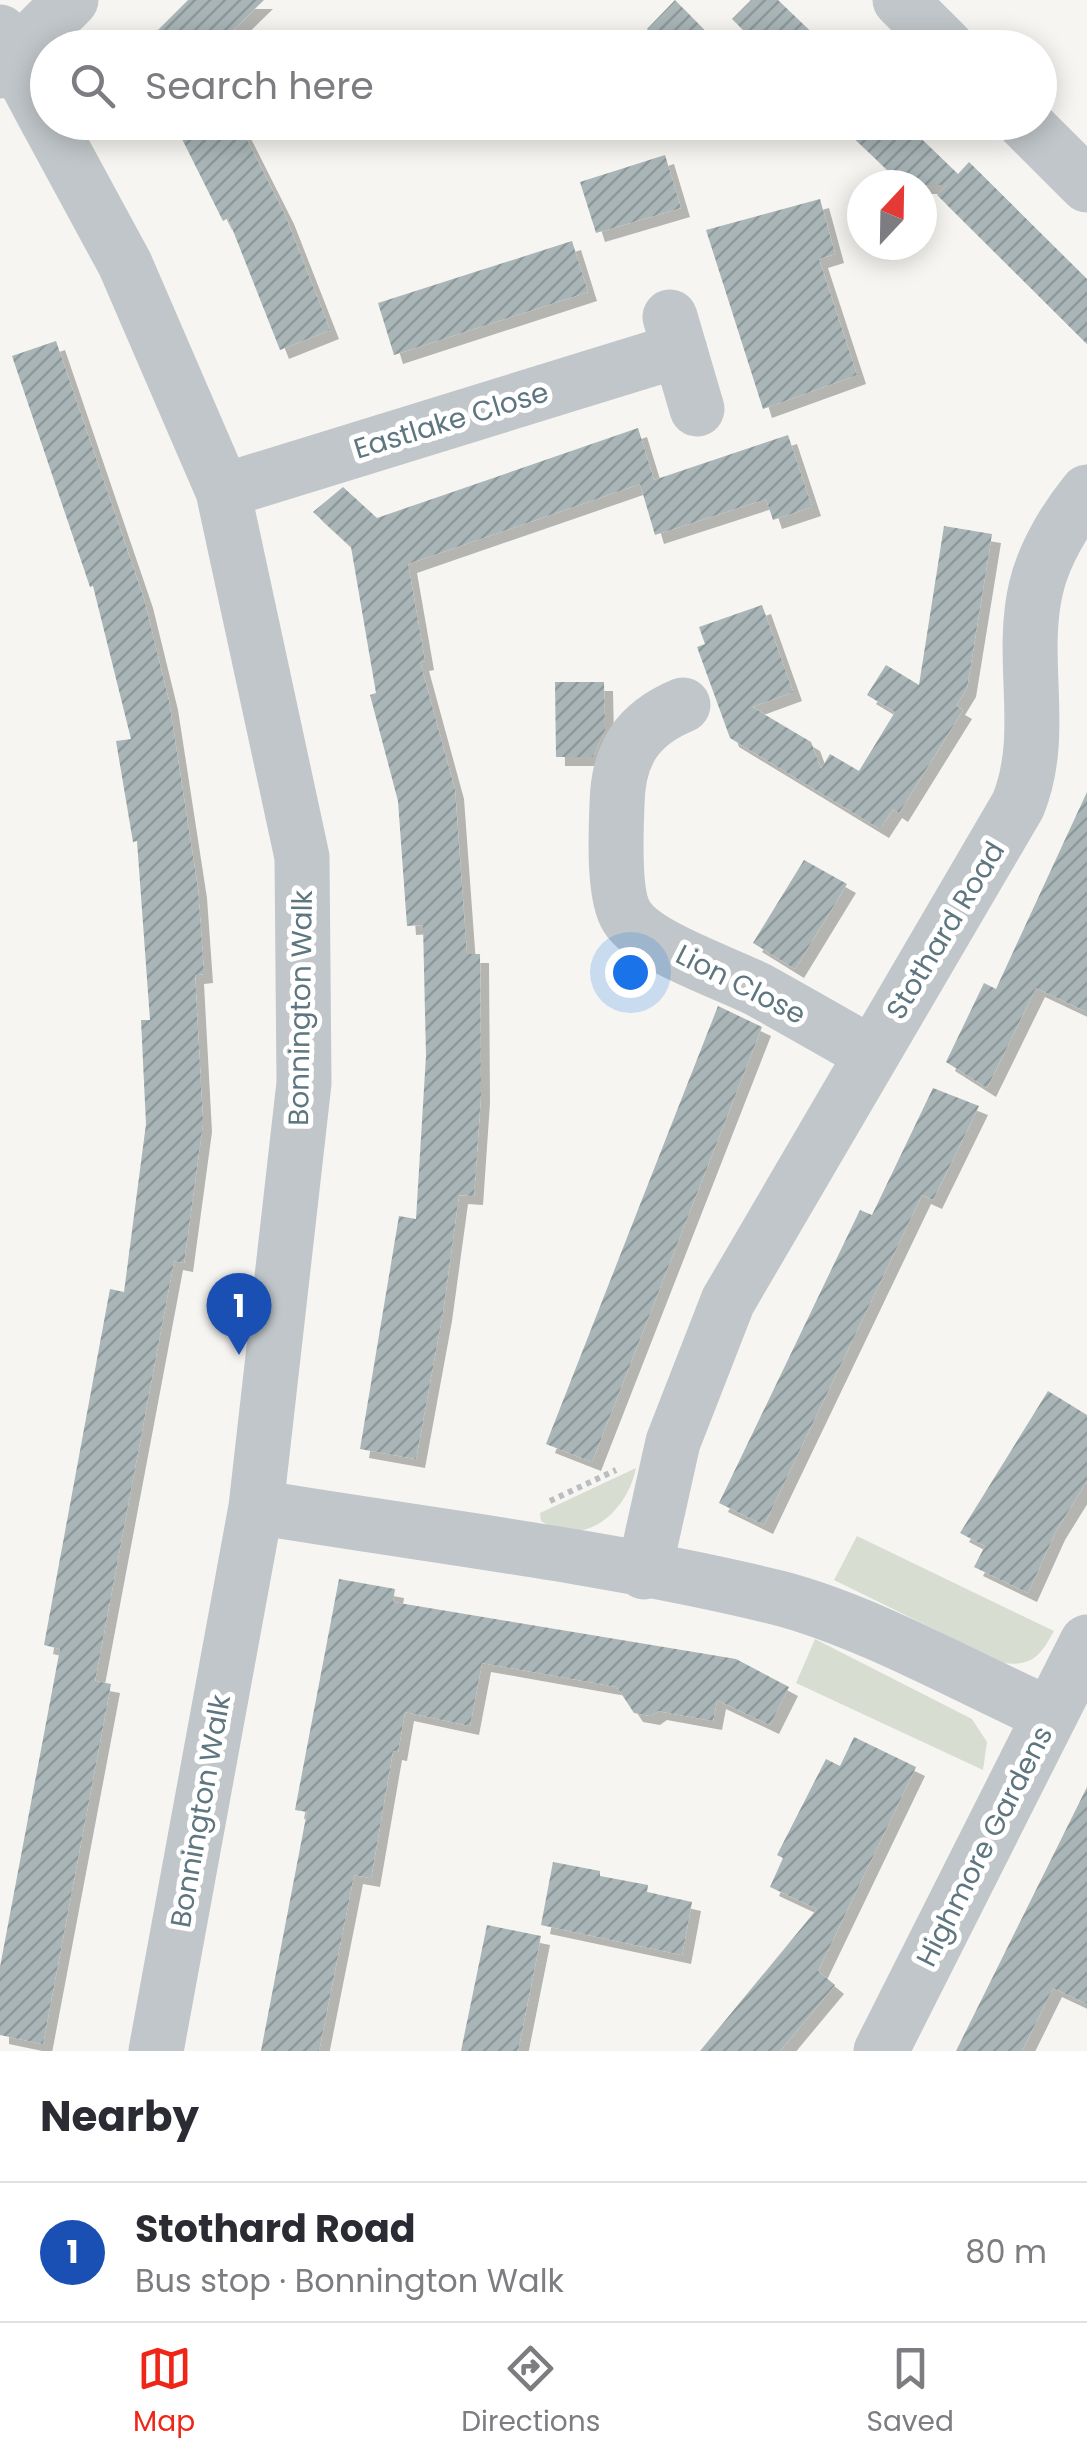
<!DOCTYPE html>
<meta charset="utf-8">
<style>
body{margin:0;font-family:Poppins,sans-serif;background:#f2f2f3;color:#2b2b33}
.compass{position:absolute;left:847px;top:170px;width:90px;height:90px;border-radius:50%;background:#fff;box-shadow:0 5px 25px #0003;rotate:22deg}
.you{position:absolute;left:630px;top:972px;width:35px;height:35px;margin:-25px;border:8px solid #fff;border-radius:50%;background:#1a73e8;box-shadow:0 0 0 15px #1a73e833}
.badge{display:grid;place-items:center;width:65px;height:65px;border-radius:50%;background:#ef2518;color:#fff;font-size:32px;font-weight:700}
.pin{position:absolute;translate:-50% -82px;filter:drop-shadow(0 2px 5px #0008)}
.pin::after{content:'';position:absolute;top:52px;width:35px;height:30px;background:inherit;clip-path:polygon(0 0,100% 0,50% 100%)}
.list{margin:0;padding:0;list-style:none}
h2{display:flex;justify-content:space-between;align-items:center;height:130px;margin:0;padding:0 40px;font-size:42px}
h2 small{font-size:32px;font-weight:400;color:#7c7c81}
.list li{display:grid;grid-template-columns:65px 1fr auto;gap:30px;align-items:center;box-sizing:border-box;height:140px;padding:0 40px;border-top:2px solid #e1e1e2}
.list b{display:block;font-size:38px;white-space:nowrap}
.list p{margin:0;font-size:32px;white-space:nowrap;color:#7c7c81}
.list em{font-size:32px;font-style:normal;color:#7c7c81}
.icon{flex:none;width:55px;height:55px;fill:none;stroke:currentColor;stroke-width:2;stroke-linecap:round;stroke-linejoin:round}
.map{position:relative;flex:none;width:1087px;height:2051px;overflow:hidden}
.search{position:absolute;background:#fff;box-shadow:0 5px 25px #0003;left:30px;right:30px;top:30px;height:110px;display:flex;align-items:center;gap:25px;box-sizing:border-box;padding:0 35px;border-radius:55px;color:#7c7c81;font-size:38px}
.sheet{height:270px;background:#fff}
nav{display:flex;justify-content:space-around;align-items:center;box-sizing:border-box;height:140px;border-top:2px solid #e1e1e2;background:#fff;font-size:28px;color:#7c7c81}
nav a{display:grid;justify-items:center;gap:5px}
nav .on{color:#ef2518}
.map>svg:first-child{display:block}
.green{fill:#d8ddd2}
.building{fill:url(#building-hatch);filter:url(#shadow)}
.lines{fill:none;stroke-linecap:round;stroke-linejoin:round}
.path{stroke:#babec0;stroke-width:6;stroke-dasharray:5 5;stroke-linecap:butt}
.minor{stroke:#c0c6c9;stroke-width:55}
.labels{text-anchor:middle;stroke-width:10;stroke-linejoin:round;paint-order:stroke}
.street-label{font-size:28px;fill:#5e767f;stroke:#fff}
</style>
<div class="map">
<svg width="1087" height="2051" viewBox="0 0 1087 2051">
<defs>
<pattern id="building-hatch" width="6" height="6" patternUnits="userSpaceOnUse" patternTransform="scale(2.5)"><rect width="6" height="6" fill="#a9b5b7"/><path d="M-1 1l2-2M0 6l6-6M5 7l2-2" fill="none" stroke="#8d989a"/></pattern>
<filter id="shadow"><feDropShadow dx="9" dy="9" stdDeviation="0" flood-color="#0004"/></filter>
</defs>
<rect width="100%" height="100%" fill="#f6f5f1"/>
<path class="green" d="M636,1468C627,1512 585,1550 541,1521L540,1513Z
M857,1536L1054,1631C1041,1655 1032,1667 1003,1663L834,1580Z
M815,1639L972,1719L987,1742L983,1770L796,1683Z"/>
<path class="building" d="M188,0H264L215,48H140Z
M675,0L722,48H666L647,29Z
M751,0H778L828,48H761L732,19Z
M211,122H238L285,215L330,330L280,350L228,218L223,221L181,137Z
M837,122H904L958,174L969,162L1087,279V344L937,195L947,185H903Z
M665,155L681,208L596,233L580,182Z
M820,199L835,254L819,259L857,375L763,409L706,230Z
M572,241L588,292L394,355L378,303Z
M56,341L144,599L169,701L198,889L204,974L195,975L203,1123L184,1263L174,1261L95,1681L111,1684L43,2044L0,2035V1967L60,1649L44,1645L110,1289L124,1292L146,1124L141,1020H150L137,841L133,842L116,741L131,739L93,586L90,587L12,356Z
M638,428L654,480L788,435L812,507L773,520L766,499L655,535L640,484L408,564L425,661L420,662L455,790L467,954H480L481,1094L474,1196L459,1195L443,1312L416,1459L360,1449L399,1216L416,1219L426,1056L423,925L407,926L398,801L370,695L376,693L351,547L313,512L343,487L377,518Z
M944,526L992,534L967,688L956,706L963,710L899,813L893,809L880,829L730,738L697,647L705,644L699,627L762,605L793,692L752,707L811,742L821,769L830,754L859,771L895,712L867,695L886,665L919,685Z
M555,682H604L605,730L593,757H556Z
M1087,792V1012L1036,988L987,1088L946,1062L984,983L996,989Z
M804,860L847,884L795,969L753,943Z
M718,1006L762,1027L592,1462L546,1444Z
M933,1088L979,1106L933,1200L922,1195L764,1525L719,1503L860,1210L872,1215Z
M1048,1391L1087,1415V1481L1056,1531L1028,1593L974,1567L985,1546L960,1533Z
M339,1579L395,1589L393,1602L736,1659L789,1687L770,1725L717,1700L713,1721L658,1711L651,1716L634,1713L617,1687L482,1663L470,1726L405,1712L398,1752L393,1751L371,1878L354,1875L319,2051H261L307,1812L295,1810Z
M854,1737L916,1767L818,1971L835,1985L780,2051H700L817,1909L770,1887L783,1858L777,1855L826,1759L840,1766Z
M1087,1787V2004L1053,1988L1022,2051H956Z
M553,1862L600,1871V1876L648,1885L647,1892L692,1902L682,1955L541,1925Z
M487,1925L541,1936L518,2051H461Z"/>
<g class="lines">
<path class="path" d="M550,1501L616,1470"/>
<path class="minor" d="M900,0L948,48
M0,32L48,122
M0,71L71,0
M48,122L125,264L223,491L302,857L304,1083L256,1507L156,2051
M1024,122L1087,185
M670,317L697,409
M223,491L680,350
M683,705C637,724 618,754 617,804C616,831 613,896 627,917C646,947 726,973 759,990C797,1011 835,1033 872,1054
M256,1507C430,1536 608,1556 779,1598C867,1621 966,1677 1050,1715
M644,1572L673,1442L728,1301L1018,805C1047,734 1019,661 1036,588C1044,554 1065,519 1087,492
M881,2051L1087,1642"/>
</g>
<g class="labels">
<g class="street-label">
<text transform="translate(451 420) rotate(-17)" y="10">Eastlake Close</text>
<text transform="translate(945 930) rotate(-59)" y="10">Stothard Road</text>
<text transform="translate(741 984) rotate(27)" y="10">Lion Close</text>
<text transform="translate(300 1008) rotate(-89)" y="10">Bonnington Walk</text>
<text transform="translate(200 1811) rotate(-80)" y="10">Bonnington Walk</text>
<text transform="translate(984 1846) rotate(-63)" y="10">Highmore Gardens</text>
</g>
</g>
</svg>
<svg class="compass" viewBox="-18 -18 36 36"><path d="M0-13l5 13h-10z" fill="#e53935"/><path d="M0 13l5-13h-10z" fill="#7c7c81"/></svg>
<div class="you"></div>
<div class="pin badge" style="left:239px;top:1355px;background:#1a4fb4">1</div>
<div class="search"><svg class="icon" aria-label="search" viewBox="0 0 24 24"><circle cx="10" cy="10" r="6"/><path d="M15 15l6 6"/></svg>Search here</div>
</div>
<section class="sheet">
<h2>Nearby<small></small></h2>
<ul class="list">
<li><span class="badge" style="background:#1a4fb4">1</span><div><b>Stothard Road</b><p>Bus stop · Bonnington Walk</p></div><em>80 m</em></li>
</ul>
</section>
<nav>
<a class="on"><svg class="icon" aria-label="map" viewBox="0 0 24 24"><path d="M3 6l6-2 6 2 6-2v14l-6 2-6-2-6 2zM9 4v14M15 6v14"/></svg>Map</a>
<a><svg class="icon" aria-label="directions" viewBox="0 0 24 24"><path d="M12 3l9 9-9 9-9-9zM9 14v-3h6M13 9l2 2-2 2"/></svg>Directions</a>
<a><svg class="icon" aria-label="saved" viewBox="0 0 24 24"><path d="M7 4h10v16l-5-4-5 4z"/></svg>Saved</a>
</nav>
